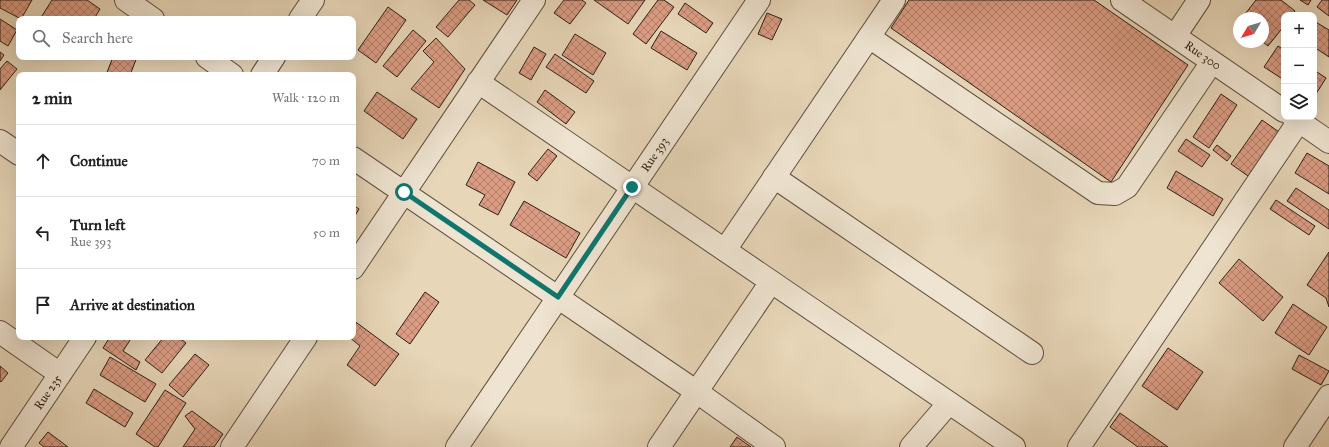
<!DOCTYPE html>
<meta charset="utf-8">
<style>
body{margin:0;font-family:"IM FELL Great Primer",serif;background:#f6f6f6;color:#222}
.controls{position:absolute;right:12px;top:12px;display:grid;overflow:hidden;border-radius:8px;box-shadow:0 4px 16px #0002}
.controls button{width:36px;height:36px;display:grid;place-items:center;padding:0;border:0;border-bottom:1px solid #e0e0e0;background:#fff;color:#222;font:20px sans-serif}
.compass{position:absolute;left:1233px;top:12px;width:36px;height:36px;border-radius:50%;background:#fff;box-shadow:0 4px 16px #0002;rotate:232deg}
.stop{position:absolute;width:12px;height:12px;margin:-9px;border:3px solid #0f766e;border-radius:50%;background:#fff}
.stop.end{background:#0f766e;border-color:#fff;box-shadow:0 1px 4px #0008}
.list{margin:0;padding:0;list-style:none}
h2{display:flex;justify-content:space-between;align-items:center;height:52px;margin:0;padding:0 16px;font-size:17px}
h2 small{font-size:13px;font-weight:400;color:#767676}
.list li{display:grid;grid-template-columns:26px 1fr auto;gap:12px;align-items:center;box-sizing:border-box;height:72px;padding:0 16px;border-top:1px solid #e0e0e0}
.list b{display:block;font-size:15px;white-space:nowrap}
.list p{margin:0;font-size:13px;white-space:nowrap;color:#767676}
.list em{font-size:13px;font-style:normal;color:#767676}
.icon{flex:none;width:22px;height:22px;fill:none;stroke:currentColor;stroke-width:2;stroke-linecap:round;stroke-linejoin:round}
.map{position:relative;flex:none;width:1329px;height:447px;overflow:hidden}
.search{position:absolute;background:#fff;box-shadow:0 4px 16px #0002;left:16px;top:16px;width:340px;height:44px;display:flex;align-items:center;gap:10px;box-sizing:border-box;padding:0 14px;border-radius:8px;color:#767676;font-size:15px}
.panel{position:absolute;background:#fff;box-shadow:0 4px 16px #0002;left:16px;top:72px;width:340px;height:268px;border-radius:8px}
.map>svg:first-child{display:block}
.building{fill:url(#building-cross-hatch);stroke:#2f2018}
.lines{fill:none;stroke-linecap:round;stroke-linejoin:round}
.minor-casing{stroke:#5d4e40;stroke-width:24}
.minor{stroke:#efe4d1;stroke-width:22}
.route{stroke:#0f766e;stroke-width:5}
.labels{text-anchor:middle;stroke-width:3;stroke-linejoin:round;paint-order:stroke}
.street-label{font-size:12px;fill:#2f2018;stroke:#efe4d1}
</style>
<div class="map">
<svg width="1329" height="447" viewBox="0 0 1329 447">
<defs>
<pattern id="building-cross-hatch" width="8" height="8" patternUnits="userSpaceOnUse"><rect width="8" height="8" fill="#db9c83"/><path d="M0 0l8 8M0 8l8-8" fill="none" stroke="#b27f6a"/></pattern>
</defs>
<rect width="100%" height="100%" fill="#e7d6b8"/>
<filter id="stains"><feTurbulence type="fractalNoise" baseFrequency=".005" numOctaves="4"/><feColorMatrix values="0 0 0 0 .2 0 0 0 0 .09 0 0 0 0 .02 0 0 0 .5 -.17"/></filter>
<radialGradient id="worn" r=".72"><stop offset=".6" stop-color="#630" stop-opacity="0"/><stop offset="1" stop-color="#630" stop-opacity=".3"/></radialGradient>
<path class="building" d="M0,0H32L21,19L0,8Z
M52,0H87L100,9L94,19H40Z
M459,0H469L475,5L448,37L436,27Z
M483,0H517L507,15Z
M564,0H582L586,3L570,24L554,13Z
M594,0H645L628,24Z
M658,0H664L674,7L646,44L633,34Z
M909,0H1094L1188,65L1111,182L891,28Z
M1256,0H1281L1295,11L1292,15H1284V26L1268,46L1263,42V18H1242Z
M1300,0H1311L1308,5Z
M1322,0H1329V16L1317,7Z
M685,3L713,23L706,33L678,14Z
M388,7L406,20L376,63L358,50Z
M767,13L782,19L772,40L758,34Z
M0,19L17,30L8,46L0,41Z
M1314,21L1329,30V57L1314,47Z
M413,30L426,41L397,77L383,66Z
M661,31L697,53L687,70L651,48Z
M575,34L606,53L593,75L562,55Z
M436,38L465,69L439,108L411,89L434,62L423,51Z
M1278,46L1284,50V80L1264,67Z
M534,47L546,54L531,80L519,73Z
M0,52L4,55L0,61Z
M555,54L594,81L586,93L546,67Z
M113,57H137L130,75H106Z
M7,61L17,69L0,90V69Z
M1314,70L1326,78L1314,97Z
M545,90L575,112L566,124L537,102Z
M377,92L417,119L403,139L364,111Z
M1221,94L1237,105L1209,148L1193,137Z
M1262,120L1279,132L1248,176L1231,164Z
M1186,139L1210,155L1202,167L1178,151Z
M1217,145L1231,156L1227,161L1213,150Z
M548,149L557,156L537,181L528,174Z
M1307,153L1329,166V194L1295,173Z
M478,162L515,182L498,215L479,205L485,195L466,185Z
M1176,171L1223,199L1213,216L1167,188Z
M1296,188L1329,210V229L1287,201Z
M1276,200L1315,226L1309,235L1270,209Z
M524,201L580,233L566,258L510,225Z
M353,205L359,209L353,219Z
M1329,252V307L1326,298L1307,285Z
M1239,259L1283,297L1263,321L1219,283Z
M425,292L439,302L410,344L396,334Z
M1293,304L1327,327L1309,355L1275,333Z
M353,320L399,354L375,386L347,365L360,346L349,337H353Z
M110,337H132L123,351L140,362L136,370L103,348Z
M164,337H178L186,343L162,373L145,360Z
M1168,348L1203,372L1177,410L1142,386Z
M195,354L209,365L183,397L169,385Z
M1299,355L1329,371L1321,385L1292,369Z
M110,357L156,384L145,402L100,375Z
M0,366L8,373L1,382L0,381Z
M94,389L133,413L125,427L86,403Z
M165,390L186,403L158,447H155L136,434Z
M192,411L223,434L214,447H183L195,429L185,416Z
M1120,413L1168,447H1138L1110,427Z
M48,432L68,447H44L39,443Z
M737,437L751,447H730Z"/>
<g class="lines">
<g class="minor-casing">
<g id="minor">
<path d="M126,0L153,19"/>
<path id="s1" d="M1122,0L1284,111"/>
<path d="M300,19L313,0"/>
<path d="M1175,36L1199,0"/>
<path d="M869,37L1098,193L1115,194L1127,187L1212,62"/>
<path d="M207,57L232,75"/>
<path d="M262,75L274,57"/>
<path d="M478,82L1014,447"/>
<path d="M1293,117L1329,142"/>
<path d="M0,141L19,154"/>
<path d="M353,158L697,392L774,447"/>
<path d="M774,177L1032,353"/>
<path d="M725,250L894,0"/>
<path d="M353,268L534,0"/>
<path d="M0,332L60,374"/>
<path id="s2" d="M11,447L85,337"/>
<path d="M232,447L306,337"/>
<path id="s3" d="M457,447L759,0"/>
<path d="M659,447L771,282"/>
<path d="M911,447L949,403"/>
<path d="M1079,447L1299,121"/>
<path d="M1295,447L1329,396"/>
</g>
</g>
<use href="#minor" class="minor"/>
</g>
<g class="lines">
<path class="route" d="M404,192L558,297L632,187"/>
</g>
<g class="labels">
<g class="street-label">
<text dy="4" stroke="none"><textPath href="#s1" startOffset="98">Rue 300</textPath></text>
<text dy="4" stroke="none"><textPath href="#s3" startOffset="353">Rue 393</textPath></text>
<text dy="4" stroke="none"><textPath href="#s2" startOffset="66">Rue 235</textPath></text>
</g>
</g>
<rect width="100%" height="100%" filter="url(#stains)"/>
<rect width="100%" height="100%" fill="url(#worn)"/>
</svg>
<div class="controls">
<button>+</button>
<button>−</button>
<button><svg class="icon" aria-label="layers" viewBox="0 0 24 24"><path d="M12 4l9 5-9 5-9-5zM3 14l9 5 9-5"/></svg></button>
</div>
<svg class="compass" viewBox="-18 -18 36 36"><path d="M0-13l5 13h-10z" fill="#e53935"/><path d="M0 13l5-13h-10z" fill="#767676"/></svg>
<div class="stop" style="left:404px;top:192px"></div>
<div class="stop end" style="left:632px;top:187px"></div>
<div class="search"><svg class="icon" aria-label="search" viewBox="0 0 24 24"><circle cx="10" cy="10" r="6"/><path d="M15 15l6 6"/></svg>Search here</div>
<section class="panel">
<h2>2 min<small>Walk · 120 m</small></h2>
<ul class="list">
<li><svg class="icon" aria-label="ahead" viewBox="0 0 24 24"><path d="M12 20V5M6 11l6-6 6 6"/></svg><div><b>Continue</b></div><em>70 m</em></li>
<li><svg class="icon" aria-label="left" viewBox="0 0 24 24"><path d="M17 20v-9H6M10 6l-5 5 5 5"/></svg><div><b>Turn left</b><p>Rue 393</p></div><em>50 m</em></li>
<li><svg class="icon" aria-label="arrive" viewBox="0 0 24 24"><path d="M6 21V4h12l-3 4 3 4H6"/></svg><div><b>Arrive at destination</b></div></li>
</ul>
</section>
</div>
